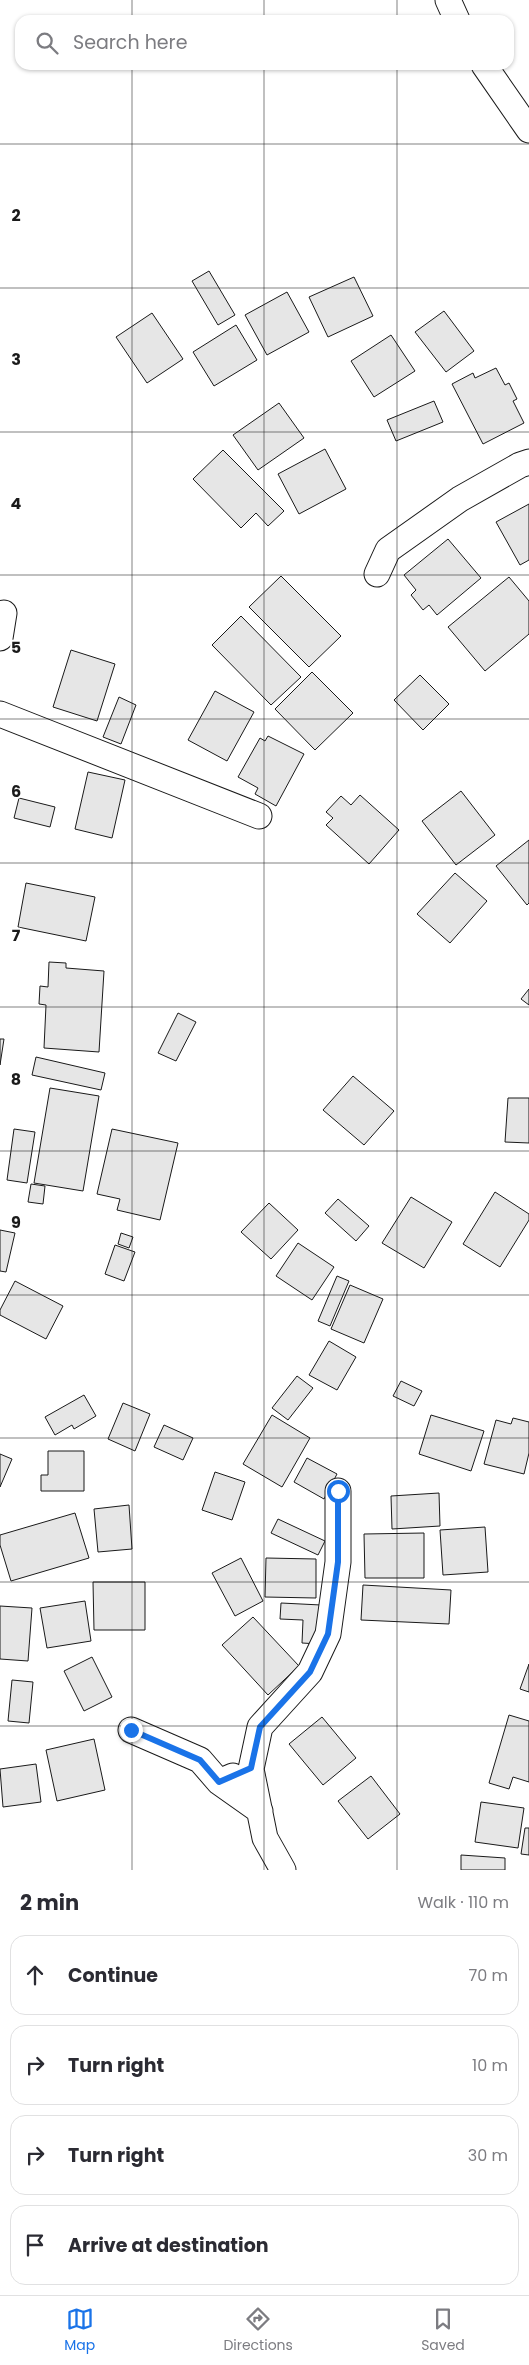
<!DOCTYPE html>
<meta charset="utf-8">
<style>
body{margin:0;font-family:Poppins,sans-serif;background:#f2f2f3;color:#2b2b33}
.stop{position:absolute;width:15px;height:15px;margin:-11px;border:4px solid #1a73e8;border-radius:50%;background:#fff}
.stop.end{background:#1a73e8;border-color:#fff;box-shadow:0 1px 5px #0008}
.list{margin:0;padding:0;list-style:none}
h2{display:flex;justify-content:space-between;align-items:center;height:65px;margin:0;padding:0 20px;font-size:21px}
h2 small{font-size:16px;font-weight:400;color:#7c7c81}
.list li{display:grid;grid-template-columns:32px 1fr auto;gap:15px;align-items:center;box-sizing:border-box;height:80px;margin:0 10px 10px;padding:0 10px;border:1px solid #e1e1e2;border-radius:15px}
.list b{display:block;font-size:19px;white-space:nowrap}
.list em{font-size:16px;font-style:normal;color:#7c7c81}
.icon{flex:none;width:28px;height:28px;fill:none;stroke:currentColor;stroke-width:2;stroke-linecap:round;stroke-linejoin:round}
.map{position:relative;flex:none;width:529px;height:1870px;overflow:hidden}
.search{position:absolute;background:#fff;box-shadow:0 1px 4px #0004;left:15px;right:15px;top:15px;height:55px;display:flex;align-items:center;gap:12px;box-sizing:border-box;padding:0 18px;border-radius:15px;color:#7c7c81;font-size:19px}
.sheet{height:425px;background:#fff}
nav{display:flex;justify-content:space-around;align-items:center;box-sizing:border-box;height:70px;border-top:1px solid #e1e1e2;background:#fff;font-size:14px;color:#7c7c81}
nav a{display:grid;justify-items:center;gap:2px}
nav .on{color:#1a73e8}
.map>svg:first-child{display:block}
.building{fill:#e6e6e6;stroke:#1a1a1a}
.lines{fill:none;stroke-linecap:round;stroke-linejoin:round}
.minor-casing{stroke:#1a1a1a;stroke-width:27}
.minor{stroke:#fff;stroke-width:25}
.route{stroke:#1a73e8;stroke-width:6}
.grid{fill:none;stroke:#1a1a1a;stroke-width:1;stroke-opacity:0.55}
.grid-label{font-size:16px;text-anchor:middle;font-weight:bold;fill:#1a1a1a;stroke:#fff;stroke-width:4;stroke-linejoin:round;paint-order:stroke}
</style>
<div class="map">
<svg width="529" height="1870" viewBox="0 0 529 1870">
<rect width="100%" height="100%" fill="#fff"/>
<path class="building" d="M209,271L235,315L218,325L192,281Z
M354,277L373,316L328,337L309,297Z
M287,292L309,332L267,355L245,315Z
M444,311L474,351L446,372L415,332Z
M152,313L183,359L147,383L116,337Z
M236,325L257,360L214,386L193,352Z
M391,335L415,371L374,397L351,361Z
M496,368L505,385L509,383L517,399L513,401L524,423L483,444L452,384L473,373L475,378Z
M434,401L443,422L396,441L387,420Z
M279,403L304,438L258,470L233,435Z
M325,449L346,489L299,514L278,474Z
M223,450L284,511L268,526L256,513L241,528L193,479Z
M529,504V560L520,565L496,522Z
M448,539L481,578L437,615L429,605L423,610L411,595L416,590L404,575Z
M281,576L341,636L309,667L249,607Z
M509,577L529,601V634L485,671L448,627Z
M241,616L301,677L271,705L212,645Z
M71,650L115,664L97,721L53,707Z
M312,672L353,713L315,750L275,709Z
M420,675L449,704L423,730L394,700Z
M215,691L254,712L227,761L188,740Z
M119,697L136,705L121,744L103,737Z
M268,736L304,754L276,806L255,794L258,788L238,777L260,738L265,741Z
M88,772L125,780L112,838L75,829Z
M461,791L495,835L456,865L422,821Z
M360,795L399,830L369,864L326,825L333,818L326,812L341,796L351,805Z
M19,798L55,807L50,827L14,818Z
M529,840V903L527,905L496,866Z
M455,873L487,901L450,943L417,914Z
M26,883L95,897L86,941L18,927Z
M49,962L66,963V968L104,971L99,1052L44,1048L46,1005L39,1004L40,986L48,987Z
M529,989V1005L521,999Z
M178,1013L196,1022L176,1061L158,1053Z
M0,1039H4L0,1065Z
M36,1057L105,1073L101,1090L32,1075Z
M353,1076L394,1111L364,1145L323,1110Z
M50,1088L99,1096L83,1191L34,1183Z
M508,1098H529V1143L505,1142Z
M14,1129L35,1132L27,1183L7,1180Z
M112,1129L178,1143L160,1220L117,1210L120,1199L97,1194Z
M31,1184L45,1186L43,1204L28,1202Z
M495,1192L529,1214V1220L500,1267L463,1244Z
M411,1197L452,1222L424,1268L382,1243Z
M338,1199L369,1226L356,1241L325,1213Z
M269,1203L298,1230L271,1259L241,1232Z
M0,1230L15,1233L6,1272L0,1271Z
M121,1233L133,1237L129,1248L118,1244Z
M298,1243L334,1267L312,1300L276,1276Z
M115,1245L135,1252L124,1281L105,1274Z
M337,1276L349,1281L330,1326L318,1321Z
M15,1281L63,1306L46,1339L0,1315V1310Z
M350,1285L383,1299L364,1343L331,1329Z
M329,1341L356,1357L337,1390L309,1375Z
M297,1376L313,1388L288,1420L272,1408Z
M401,1381L422,1391L414,1406L393,1396Z
M84,1395L96,1416L74,1429L72,1425L55,1435L45,1417Z
M123,1403L150,1414L135,1451L108,1439Z
M272,1415L310,1438L282,1487L243,1464Z
M431,1415L484,1431L471,1471L419,1454Z
M513,1418L529,1422V1453L524,1474L484,1464L496,1420L511,1424Z
M164,1425L193,1438L183,1460L154,1447Z
M48,1451H84V1491H41V1475H48Z
M0,1454L12,1459L0,1487Z
M307,1458L337,1474L324,1499L294,1482Z
M215,1472L245,1482L232,1520L202,1510Z
M439,1493L440,1526L392,1529L391,1496Z
M129,1505L132,1549L98,1552L94,1509Z
M75,1513L89,1558L11,1581L0,1545V1535Z
M278,1519L325,1541L318,1555L271,1533Z
M485,1527L488,1572L443,1575L440,1530Z
M424,1533V1578H365L364,1534Z
M241,1558L263,1601L235,1616L212,1573Z
M266,1558L316,1559V1598L265,1597Z
M93,1582H145V1630H94Z
M363,1585L451,1590L449,1624L361,1620Z
M85,1601L91,1641L47,1648L40,1608Z
M281,1603L321,1605L319,1644L302,1643L303,1620L280,1619Z
M0,1606L32,1608L28,1661L0,1659Z
M253,1617L299,1666L268,1695L222,1645Z
M92,1657L112,1697L84,1711L64,1671Z
M529,1664V1692L520,1689Z
M12,1680L33,1682L29,1723L8,1721Z
M509,1715L529,1721V1782L513,1777L509,1789L489,1783Z
M322,1717L356,1758L323,1785L289,1744Z
M94,1739L105,1790L57,1801L46,1750Z
M36,1764L41,1802L3,1807L0,1769Z
M371,1776L400,1814L368,1839L338,1801Z
M481,1802L524,1808L518,1848L475,1842Z
M525,1828H529V1855L521,1854Z
M461,1855L505,1858V1870H461Z"/>
<g class="lines">
<g class="minor-casing">
<path id="minor" d="M448,0L457,20
M484,65L529,130
M377,574L388,550L460,499L520,465L529,462
M0,638L4,613
M0,714L259,816
M131,1730L200,1760L219,1782
M233,1776L219,1782L260,1811
M283,1870L265,1838L251,1769L260,1727L310,1672L328,1634L338,1562V1491"/>
</g>
<use href="#minor" class="minor"/>
</g>
<g class="lines">
<path class="route" d="M131,1730L200,1760L219,1782L251,1768L260,1727L310,1672L328,1634L338,1562V1491"/>
</g>
<path class="grid" d="M132,0V20M264,0V20M397,0V20M132,65V1870M264,65V1870M397,65V1870M0,144H529M0,288H529M0,432H529M0,575H529M0,719H529M0,863H529M0,1007H529M0,1151H529M0,1295H529M0,1438H529M0,1582H529M0,1726H529"/>
<g class="grid-label">
<text x="16" y="221">2</text>
<text x="16" y="365">3</text>
<text x="16" y="509">4</text>
<text x="16" y="653">5</text>
<text x="16" y="797">6</text>
<text x="16" y="941">7</text>
<text x="16" y="1085">8</text>
<text x="16" y="1228">9</text>
</g>
</svg>
<div class="stop" style="left:338px;top:1491px"></div>
<div class="stop end" style="left:131px;top:1730px"></div>
<div class="search"><svg class="icon" aria-label="search" viewBox="0 0 24 24"><circle cx="10" cy="10" r="6"/><path d="M15 15l6 6"/></svg>Search here</div>
</div>
<section class="sheet">
<h2>2 min<small>Walk · 110 m</small></h2>
<ul class="list">
<li><svg class="icon" aria-label="ahead" viewBox="0 0 24 24"><path d="M12 20V5M6 11l6-6 6 6"/></svg><div><b>Continue</b></div><em>70 m</em></li>
<li><svg class="icon" aria-label="right" viewBox="0 0 24 24"><path d="M7 20v-9h11M14 6l5 5-5 5"/></svg><div><b>Turn right</b></div><em>10 m</em></li>
<li><svg class="icon" aria-label="right" viewBox="0 0 24 24"><path d="M7 20v-9h11M14 6l5 5-5 5"/></svg><div><b>Turn right</b></div><em>30 m</em></li>
<li><svg class="icon" aria-label="arrive" viewBox="0 0 24 24"><path d="M6 21V4h12l-3 4 3 4H6"/></svg><div><b>Arrive at destination</b></div></li>
</ul>
</section>
<nav>
<a class="on"><svg class="icon" aria-label="map" viewBox="0 0 24 24"><path d="M3 6l6-2 6 2 6-2v14l-6 2-6-2-6 2zM9 4v14M15 6v14"/></svg>Map</a>
<a><svg class="icon" aria-label="directions" viewBox="0 0 24 24"><path d="M12 3l9 9-9 9-9-9zM9 14v-3h6M13 9l2 2-2 2"/></svg>Directions</a>
<a><svg class="icon" aria-label="saved" viewBox="0 0 24 24"><path d="M7 4h10v16l-5-4-5 4z"/></svg>Saved</a>
</nav>
